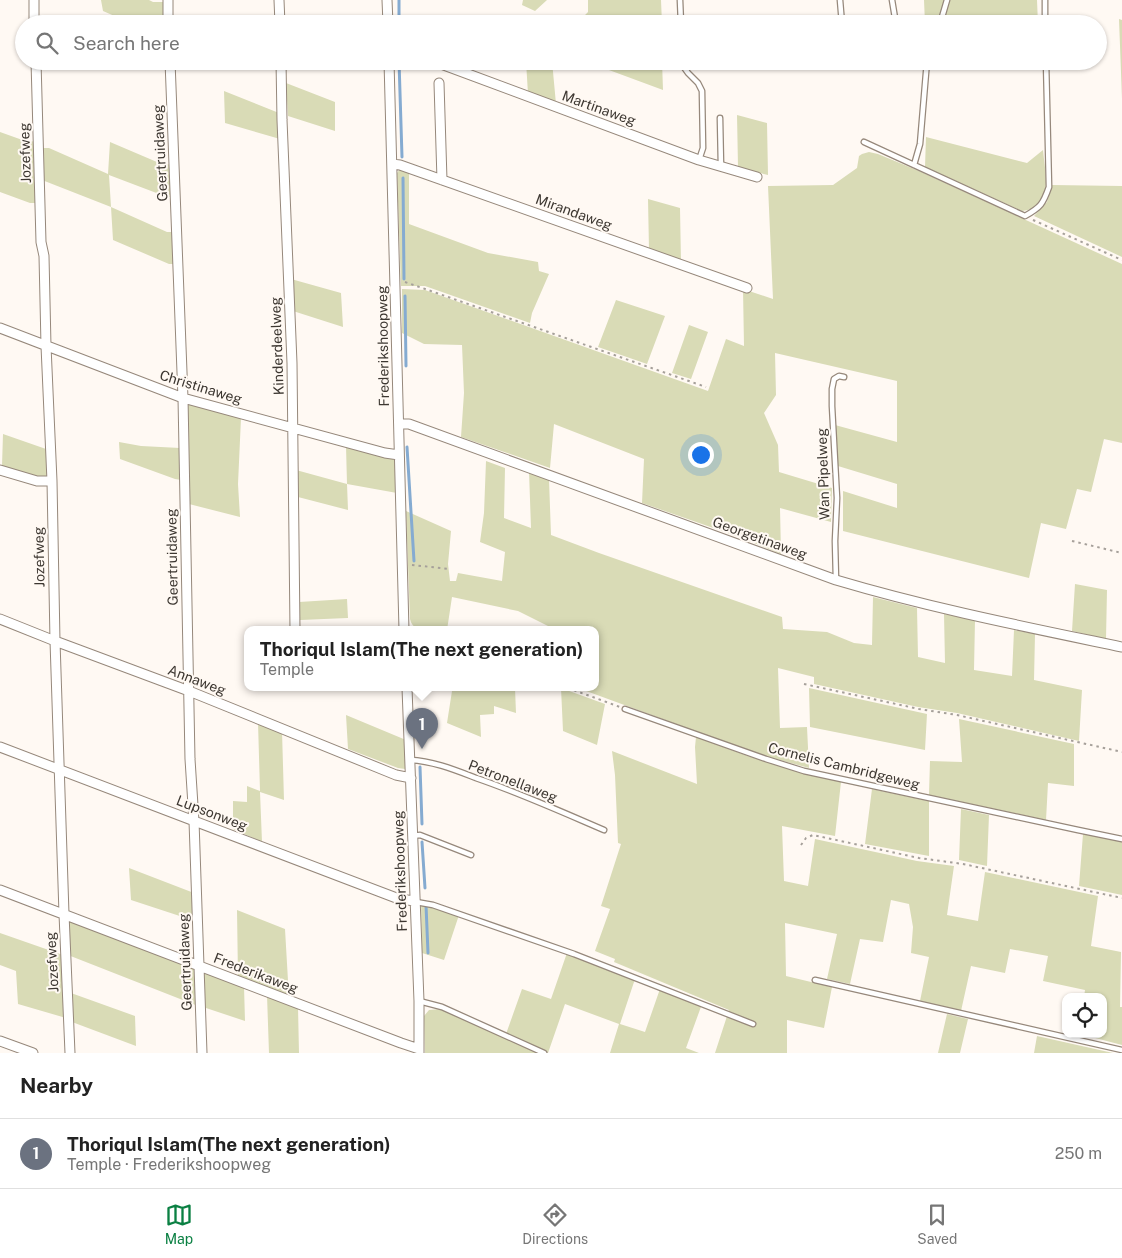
<!DOCTYPE html>
<meta charset="utf-8">
<style>
body{margin:0;font-family:"Public Sans",sans-serif;background:#f2f2f2;color:#222}
.controls{position:absolute;right:15px;bottom:15px;display:grid;overflow:hidden;border-radius:10px;box-shadow:0 1px 4px #0004}
.controls button{width:45px;height:45px;display:grid;place-items:center;padding:0;border:0;border-bottom:1px solid #e0e0e0;background:#fff;color:#222;font:25px sans-serif}
.you{position:absolute;left:700px;top:454px;width:18px;height:18px;margin:-12px;border:4px solid #fff;border-radius:50%;background:#1a73e8;box-shadow:0 0 0 8px #1a73e833}
.badge{display:grid;place-items:center;width:32px;height:32px;border-radius:50%;background:#0b8043;color:#fff;font-size:16px;font-weight:700}
.pin{position:absolute;translate:-50% -41px;filter:drop-shadow(0 1px 2px #0008)}
.pin::after{content:'';position:absolute;top:26px;width:18px;height:15px;background:inherit;clip-path:polygon(0 0,100% 0,50% 100%)}
.popup{position:absolute;left:244px;top:626px;width:355px;height:65px;box-sizing:border-box;display:grid;place-content:center;border-radius:10px;background:#fff;filter:drop-shadow(0 1px 4px #0005);font-size:16px;white-space:nowrap;color:#767676}
.popup b{font-size:19px;color:#222}
.popup::after{content:'';position:absolute;left:50%;top:100%;margin-left:-10px;border:10px solid transparent;border-top-color:#fff}
.list{margin:0;padding:0;list-style:none}
h2{display:flex;justify-content:space-between;align-items:center;height:65px;margin:0;padding:0 20px;font-size:21px}
h2 small{font-size:16px;font-weight:400;color:#767676}
.list li{display:grid;grid-template-columns:32px 1fr auto;gap:15px;align-items:center;box-sizing:border-box;height:70px;padding:0 20px;border-top:1px solid #e0e0e0}
.list b{display:block;font-size:19px;white-space:nowrap}
.list p{margin:0;font-size:16px;white-space:nowrap;color:#767676}
.list em{font-size:16px;font-style:normal;color:#767676}
.icon{flex:none;width:28px;height:28px;fill:none;stroke:currentColor;stroke-width:2;stroke-linecap:round;stroke-linejoin:round}
.map{position:relative;flex:none;width:1122px;height:1053px;overflow:hidden}
.search{position:absolute;background:#fff;box-shadow:0 1px 4px #0004;left:15px;right:15px;top:15px;height:55px;display:flex;align-items:center;gap:12px;box-sizing:border-box;padding:0 18px;border-radius:28px;color:#767676;font-size:19px}
.sheet{height:135px;background:#fff}
nav{display:flex;justify-content:space-around;align-items:center;box-sizing:border-box;height:70px;border-top:1px solid #e0e0e0;background:#fff;font-size:14px;color:#767676}
nav a{display:grid;justify-items:center;gap:2px}
nav .on{color:#0b8043}
.map>svg:first-child{display:block}
.green{fill:#d9dbb6}
.lines{fill:none;stroke-linecap:round;stroke-linejoin:round}
.stream{stroke:#85abd1;stroke-width:3}
.service-casing{stroke:#96887b;stroke-width:7}
.minor-casing{stroke:#96887b;stroke-width:11}
.path{stroke:#a6a09a;stroke-width:2;stroke-dasharray:2.5 4;stroke-linecap:butt}
.service{stroke:#fff;stroke-width:4.5}
.minor{stroke:#fff;stroke-width:9}
.labels{text-anchor:middle;stroke-width:4;stroke-linejoin:round;paint-order:stroke}
.street-label{font-size:14px;fill:#3d3731;stroke:#fff9f3}
</style>
<div class="map">
<svg width="1122" height="1053" viewBox="0 0 1122 1053">
<rect width="100%" height="100%" fill="#fff9f3"/>
<path class="green" d="M101,0H149L153,2H165V24H133L103,11Z
M523,0H547L535,11L522,5Z
M588,0H661L662,24H576L588,12Z
M924,0H1037L1038,24H925Z
M1119,19L1122,20V99Z
M526,61H552L556,104L528,94Z
M590,61H662L663,90L590,63Z
M286,83L335,102V131L288,116Z
M224,91L279,113L280,139L225,123Z
M737,115L767,123L768,175L738,167Z
M0,132L28,142L35,141L37,203H30L0,192Z
M926,137L1027,163L1043,150C1045,174 1055,207 1022,211L925,167Z
M110,142L164,165L171,164L173,197H167L109,175L111,207L167,232H174L176,264H169L113,240L111,207L42,180L41,148H49L108,174Z
M869,152L878,154L919,171L1122,264V443L1104,439L1091,492L1077,489L1066,529L1041,523L1029,578L843,531V491L897,508V484L838,466L835,425L897,442V381L775,353L776,395L764,413L778,445L779,472L832,488L831,522L780,508L781,554L739,537L642,503L644,459L554,424L550,468L461,437L464,393L462,345L424,344L402,333V289L425,290L708,391L726,339L744,346L743,289L773,299L768,186L833,185L857,168L859,156L862,154Z
M400,169L409,170V224L488,253L538,262L539,271L549,274L532,313L530,323L425,286H401L397,173Z
M1052,185L1122,186V257L1034,216L1047,202Z
M648,199L680,208L681,262L649,250Z
M291,279L341,293L343,327L293,311Z
M616,300L665,316L647,364L598,347Z
M689,325L708,332L691,379L672,373Z
M189,404L241,418L238,484L240,517L189,504L187,407Z
M3,434L46,449L47,474L46,477L42,478L2,466Z
M119,442L141,446L180,448L181,480L175,479L120,459Z
M346,446L392,458L396,462L397,493L347,484L348,510L298,497L296,470L347,484Z
M486,461L505,468L504,518L531,528L529,471L549,479L551,535L599,553L782,617L783,629L827,632L854,643L872,645L873,597L917,608L918,657L945,663L944,614L975,620L974,670L1012,676L1014,630L1035,634L1034,680L1082,690L1079,741L957,713L918,707L814,684V677L778,668L780,728L807,727L809,768L758,754L578,688H596V630H547L548,626L518,611L452,597L447,630C435,630 413,635 410,619L406,511L451,531L448,564L450,581H456L458,573L502,581L505,552L480,542L484,513Z
M1075,584L1107,590L1106,639L1072,631Z
M347,599L348,618L300,620L299,602Z
M442,688H515L516,713L494,706V714L480,715L481,737L447,723L452,691Z
M561,688L605,704L597,745L563,731Z
M809,688L927,714L925,750L810,727Z
M346,715L406,740L407,768L405,769L398,768L348,749Z
M959,719L1074,744V786L1048,783L1046,820L929,795L930,761L962,762Z
M258,722L282,731L284,800L260,792L262,842L233,829V801L247,802V786L260,791Z
M696,737L748,756L797,771L841,782L835,836L782,826L784,881L808,886L815,839L917,861L954,866L947,915L978,921L985,872L1098,896L1091,946L1121,952L1120,1007H1122V1045L1080,1034H1103V997H1084L1085,990L1043,981L1048,956L1010,949L1005,973L971,966L961,1011L920,1001L929,957L911,953L913,927L909,904L891,900L883,942L860,939L850,984L827,979L837,934L785,923L786,976L832,987L824,1028L787,1020V1053H715L729,1010L614,962L615,959L595,951L610,909L601,906L621,844L618,843L615,775L612,751L697,784L695,747Z
M872,789L929,801V856L865,844Z
M961,809L989,815L987,866L959,860Z
M1083,834L1122,842V895L1079,886Z
M129,868L194,893L195,921L131,900Z
M421,903H433L460,912L444,960L422,953Z
M237,910L285,929L289,998L238,978Z
M68,919L196,969L198,1006L68,955Z
M0,933L63,955L66,1018L18,1004L16,971L0,965Z
M568,950L636,976L620,1024L645,1032L661,986L702,1004L686,1048L699,1053H610L619,1024L565,1004L548,1053L506,1034L522,989L551,999Z
M206,972L244,986L245,1021L203,1007L202,976Z
M71,993L135,1016L136,1046L72,1022Z
M267,995L298,1007L299,1053H269Z
M440,1009L540,1053H425L424,1016L429,1010Z
M947,1014L968,1019L960,1053H938Z
M1037,1036L1113,1053H1034Z"/>
<g class="lines">
<path class="stream" d="M399,0V24
M399,61L402,157
M403,178L404,279
M405,296L406,366
M407,447L414,561
M420,767L422,824
M422,842L425,888
M426,905L428,953"/>
<g class="service-casing">
<path id="service" d="M680,0L681,24
M840,0L842,24
M892,0L896,24
M1045,0V24
M940,24L947,0
M682,61L683,66L688,73L698,83L702,91L703,148L699,160
M720,118L721,167
M864,142L1025,216C1041,207 1043,204 1049,187L1046,61
M914,165L920,144L927,61
M836,580L835,541L837,498L832,406V389L834,379L839,376L844,377
M625,709L766,759L804,771L1078,830L1122,839
M410,760C433,761 455,770 476,778C520,793 562,812 604,830
M412,836L420,835L471,855
M416,902L433,905L574,954L753,1024
M815,980L1122,1050
M419,1001L442,1007L544,1053"/>
</g>
<g class="minor-casing">
<path id="minor" d="M34,0V24
M168,0V24
M279,0L280,24
M387,0L388,24
M36,61L41,242L44,256L46,346L52,481L55,641L64,914L70,1053
M170,61L183,398L190,759L194,821L202,1053
M281,61L282,120L292,363L295,630
M389,61L404,630
M433,61L699,160L757,177
M439,83L442,180
M392,164L400,165L747,288
M0,328L183,398L385,453L399,455
M399,424H409L836,580C930,608 1026,627 1122,647
M0,470L37,481H52
M0,619L55,641L189,691L396,775L411,778
M407,688L419,1001V1053
M0,747L399,899L415,901
M0,890L401,1043L419,1049
M0,1041L33,1053"/>
</g>
<path class="path" d="M1033,220L1122,260
M405,282L706,387
M1072,541L1122,553
M412,565L450,569
M804,684L919,709L957,715L1122,752
M568,688L620,707
M801,845L806,838L813,835L919,858L963,864L1122,898"/>
<use href="#service" class="service"/>
<use href="#minor" class="minor"/>
</g>
<g class="labels">
<g class="street-label">
<text transform="translate(599 108) rotate(20)" y="5">Martinaweg</text>
<text transform="translate(25 153) rotate(-92)" y="5">Jozefweg</text>
<text transform="translate(160 153) rotate(-93)" y="5">Geertruidaweg</text>
<text transform="translate(574 212) rotate(20)" y="5">Mirandaweg</text>
<text transform="translate(277 346) rotate(-92)" y="5">Kinderdeelweg</text>
<text transform="translate(383 346) rotate(-91)" y="5">Frederikshoopweg</text>
<text transform="translate(201 387) rotate(17)" y="5">Christinaweg</text>
<text transform="translate(823 474) rotate(-92)" y="5">Wan Pipelweg</text>
<text transform="translate(760 538) rotate(20)" y="5">Georgetinaweg</text>
<text transform="translate(39 557) rotate(-91)" y="5">Jozefweg</text>
<text transform="translate(172 557) rotate(-91)" y="5">Geertruidaweg</text>
<text transform="translate(197 680) rotate(21)" y="5">Annaweg</text>
<text transform="translate(844 766) rotate(14)" y="5">Cornelis Cambridgeweg</text>
<text transform="translate(513 781) rotate(21)" y="5">Petronellaweg</text>
<text transform="translate(212 813) rotate(21)" y="5">Lupsonweg</text>
<text transform="translate(400 871) rotate(-92)" y="5">Frederikshoopweg</text>
<text transform="translate(52 962) rotate(-93)" y="5">Jozefweg</text>
<text transform="translate(185 962) rotate(-92)" y="5">Geertruidaweg</text>
<text transform="translate(256 973) rotate(21)" y="5">Frederikaweg</text>
</g>
</g>
</svg>
<div class="controls">
<button><svg class="icon" aria-label="locate" viewBox="0 0 24 24"><circle cx="12" cy="12" r="6"/><path d="M12 2v4M12 18v4M2 12h4M18 12h4"/></svg></button>
</div>
<div class="you"></div>
<div class="pin badge" style="left:422px;top:749px;background:#6b7280">1</div>
<div class="popup"><b>Thoriqul Islam(The next generation)</b>Temple</div>
<div class="search"><svg class="icon" aria-label="search" viewBox="0 0 24 24"><circle cx="10" cy="10" r="6"/><path d="M15 15l6 6"/></svg>Search here</div>
</div>
<section class="sheet">
<h2>Nearby<small></small></h2>
<ul class="list">
<li><span class="badge" style="background:#6b7280">1</span><div><b>Thoriqul Islam(The next generation)</b><p>Temple · Frederikshoopweg</p></div><em>250 m</em></li>
</ul>
</section>
<nav>
<a class="on"><svg class="icon" aria-label="map" viewBox="0 0 24 24"><path d="M3 6l6-2 6 2 6-2v14l-6 2-6-2-6 2zM9 4v14M15 6v14"/></svg>Map</a>
<a><svg class="icon" aria-label="directions" viewBox="0 0 24 24"><path d="M12 3l9 9-9 9-9-9zM9 14v-3h6M13 9l2 2-2 2"/></svg>Directions</a>
<a><svg class="icon" aria-label="saved" viewBox="0 0 24 24"><path d="M7 4h10v16l-5-4-5 4z"/></svg>Saved</a>
</nav>
